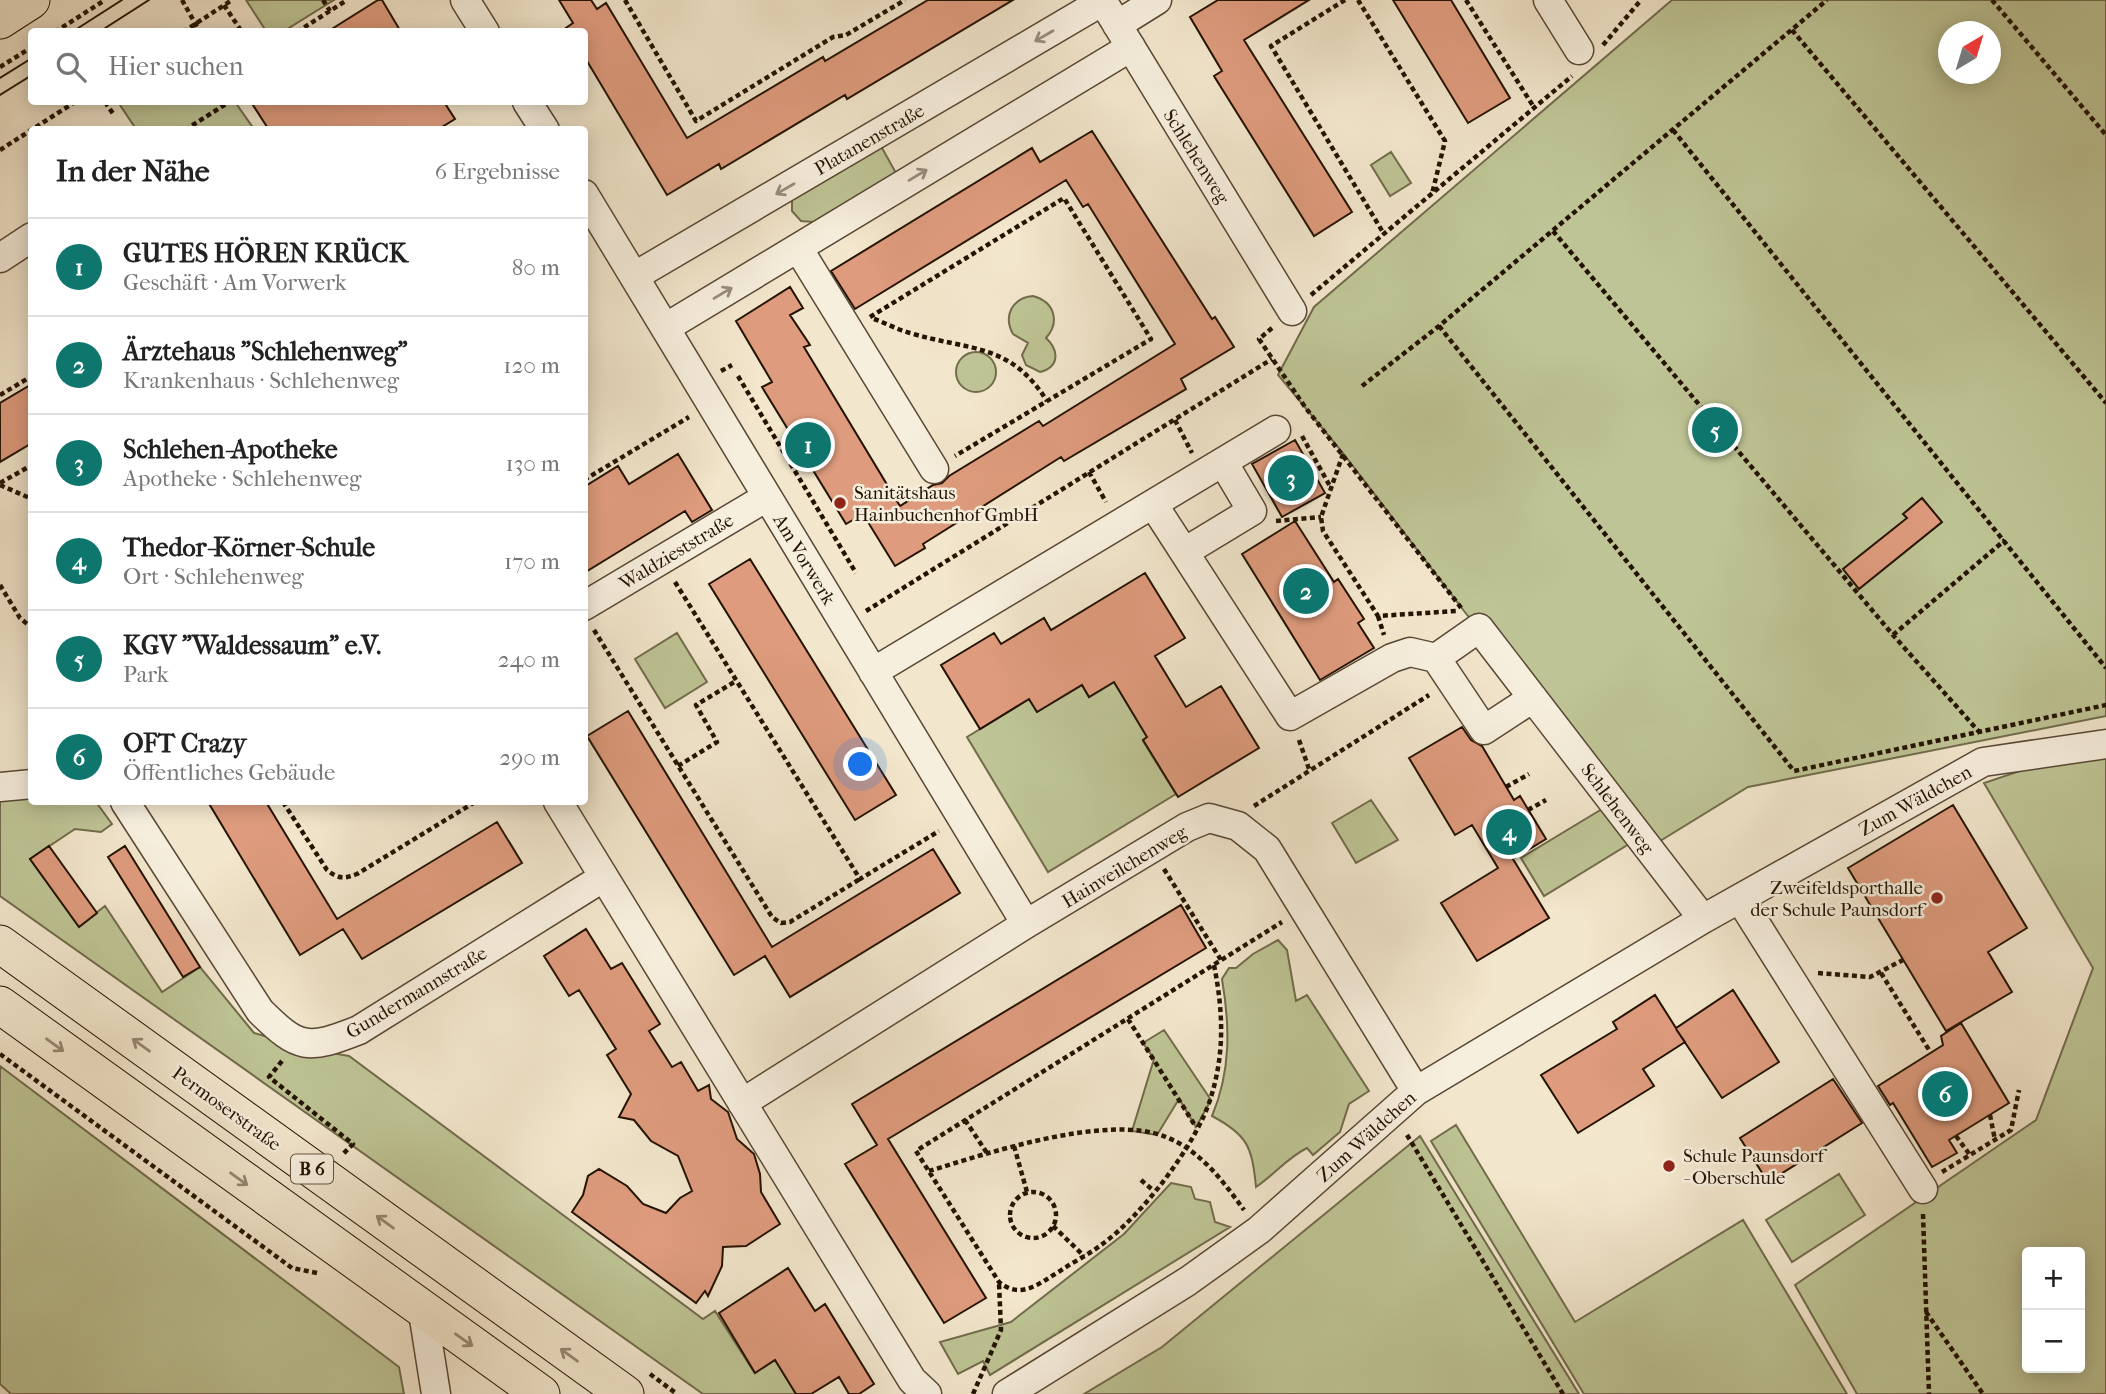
<!DOCTYPE html>
<html lang="de">
<meta charset="utf-8">
<style>
body{margin:0;font-family:"IM FELL French Canon",serif;background:#f6f6f6;color:#222}
.controls{position:absolute;right:21px;bottom:21px;display:grid;overflow:hidden;border-radius:7px;box-shadow:0 4px 18px #0003}
.controls button{width:63px;height:63px;display:grid;place-items:center;padding:0;border:0;border-bottom:2px solid #e0e0e0;background:#fff;color:#222;font:35px sans-serif}
.compass{position:absolute;left:1938px;top:21px;width:63px;height:63px;border-radius:50%;background:#fff;box-shadow:0 4px 18px #0003;rotate:38deg}
.you{position:absolute;left:861px;top:765px;width:24px;height:24px;margin:-18px;border:5px solid #fff;border-radius:50%;background:#1a73e8;box-shadow:0 0 0 10px #1a73e833}
.badge{display:grid;place-items:center;width:46px;height:46px;border-radius:50%;background:#0f766e;color:#fff;font-size:23px;font-weight:700}
.pin{position:absolute;translate:-50% -50%;border:4px solid #fff;box-shadow:0 2px 7px #0006}
.list{margin:0;padding:0;list-style:none}
h2{display:flex;justify-content:space-between;align-items:center;height:91px;margin:0;padding:0 28px;font-size:30px}
h2 small{font-size:23px;font-weight:400;color:#767676}
.list li{display:grid;grid-template-columns:46px 1fr auto;gap:21px;align-items:center;box-sizing:border-box;height:98px;padding:0 28px;border-top:2px solid #e0e0e0}
.list b{display:block;font-size:26px;white-space:nowrap}
.list p{margin:0;font-size:23px;white-space:nowrap;color:#767676}
.list em{font-size:23px;font-style:normal;color:#767676}
.icon{flex:none;width:38px;height:38px;fill:none;stroke:currentColor;stroke-width:2;stroke-linecap:round;stroke-linejoin:round}
.map{position:relative;flex:none;width:2106px;height:1394px;overflow:hidden}
.search{position:absolute;background:#fff;box-shadow:0 4px 18px #0003;left:28px;top:28px;width:560px;height:77px;display:flex;align-items:center;gap:18px;box-sizing:border-box;padding:0 24px;border-radius:7px;color:#767676;font-size:26px}
.panel{position:absolute;background:#fff;box-shadow:0 4px 18px #0003;left:28px;top:126px;width:560px;height:679px;border-radius:7px}
.map>svg:first-child{display:block}
.green{fill:#bec495;stroke:#716b4b;stroke-width:2;fill-rule:evenodd}
.building{fill:#de9b7d;stroke:#241201;stroke-width:2}
.lines{fill:none;stroke-linecap:round;stroke-linejoin:round}
.minor-casing{stroke:#584734;stroke-width:31}
.major-casing{stroke:#241201;stroke-width:39}
.path{stroke:#241201;stroke-width:4.5;stroke-dasharray:5 3.5;stroke-linecap:butt}
.minor{stroke:#f7efde;stroke-width:28}
.major{stroke:#f2e6cc;stroke-width:37}
.tram{stroke:#241201;stroke-width:2}
.oneway{stroke:#988c7b}
.oneway2{stroke:#958771}
.poi-dot{fill:#8f2418;stroke:#f7efde;stroke-width:2.5}
.labels{text-anchor:middle;stroke-width:5;stroke-linejoin:round;paint-order:stroke}
.shield{fill:#f7efde;stroke:#635443;stroke-width:2}
.shield-label{font-size:18px;font-weight:bold;fill:#241201}
.street-label{font-size:19px;fill:#241201;stroke:#f7efde}
.poi-label{font-size:19px;fill:#241201;stroke:#f7efde;text-anchor:start}
</style>
<div class="map">
<svg width="2106" height="1394" viewBox="0 0 2106 1394">
<rect width="100%" height="100%" fill="#f2e6cc"/>
<filter id="stains"><feTurbulence type="fractalNoise" baseFrequency=".00286" numOctaves="4"/><feColorMatrix values="0 0 0 0 .2 0 0 0 0 .09 0 0 0 0 .02 0 0 0 .5 -.17"/></filter>
<radialGradient id="worn" r=".72"><stop offset=".6" stop-color="#630" stop-opacity="0"/><stop offset="1" stop-color="#630" stop-opacity=".3"/></radialGradient>
<path class="green" d="M246,0H334L284,31H266Z
M1672,0H2106V716L1748,787L1652,846L1464,611L1343,453L1278,375L1314,307ZM1948,32H1990V74H1948Z
M118,102H235L254,129H136Z
M877,139L901,182L814,222L801,221L792,211V202L786,192Z
M1391,152L1411,183L1390,196L1371,165Z
M1033,296C1055,302 1060,322 1046,338C1059,350 1060,367 1040,372L1026,365L1022,355L1028,343L1013,334C1003,316 1012,298 1033,296Z
M956 372a20 20 0 1 1 40 0a20 20 0 1 1-40 0Z
M677,633L707,682L665,708L635,659Z
M1114,682L1147,737L1143,741L1176,794L1048,872L967,737L1029,699L1037,712L1082,685L1089,697Z
M2106,742V1394H1857L1795,1285L2036,1120L2093,968L1984,783ZM2027,1252H2080V1368H2027Z
M0,797H31L32,802H96L112,824L101,832L75,829L30,859L79,926L105,906L162,992L200,967L254,1033L314,1050L349,1056L703,1319L715,1311L754,1372L775,1360L796,1394H703L0,896Z
M1371,800L1398,840L1356,863L1332,823Z
M1602,809L1629,844L1544,896L1521,858Z
M1278,940L1287,950L1296,1001L1307,995L1369,1091L1349,1104L1340,1132L1313,1155L1307,1148C1288,1157 1274,1175 1256,1187C1252,1147 1248,1135 1212,1116C1231,1071 1230,1026 1222,979L1229,968H1236L1253,954Z
M1164,1030L1211,1100L1196,1127L1179,1099L1157,1135L1132,1131L1154,1059L1143,1043Z
M0,1066L399,1367L404,1394H11L0,1384Z
M1456,1125L1575,1322L1743,1220L1847,1394H1584L1431,1141Z
M1420,1136L1579,1394H1084L1162,1347Z
M1839,1174L1865,1215L1792,1262L1766,1220Z
M1171,1183L1191,1187L1195,1199L1210,1202L1215,1222L1230,1227L990,1375L983,1361L958,1374L940,1342L1011,1322L1124,1234Z"/>
<path class="building" d="M378,0H382L401,32H327Z
M559,0H591L597,9L606,3L687,138L823,57L825,61L928,0H1013L847,99L845,95L721,169L719,164L667,195L584,56V32H560L573,23Z
M1218,0H1309L1244,40L1352,212L1314,236L1214,76L1222,71L1190,17Z
M1393,0H1451L1510,98L1468,123Z
M251,102H444L455,119L437,130H269Z
M1092,131L1212,319L1215,317L1234,347L1181,379L1186,389L1064,461L1061,457L923,544L925,548L895,566L863,514L846,524L762,387L772,382L736,321L790,287L803,308L790,315L810,345L804,347L900,506L933,485L942,483L949,476L1039,421L1043,426L1175,344L1088,204L1083,207L1066,180L855,309L831,271L1032,148L1040,162Z
M32,384V443L0,462V403Z
M1295,440L1325,493L1282,517L1252,464Z
M678,454L712,510L692,522L685,511L584,573V487L618,466L629,484Z
M1922,498L1942,522L1859,589L1843,569L1907,518L1903,514Z
M1295,521L1334,582L1338,579L1364,619L1358,623L1374,648L1320,680L1242,554Z
M750,559L896,795L855,820L709,584Z
M1145,573L1185,638L1155,656L1186,707L1221,686L1259,748L1178,797L1143,740L1147,737L1114,682L1089,697L1082,685L1037,712L1029,699L980,729L941,665L994,633L1001,644L1044,618L1051,630Z
M628,711L772,947L933,849L960,893L790,997L765,956L734,975L587,736Z
M1462,727L1471,740L1482,746L1514,800L1520,796L1546,839L1513,859L1549,918L1477,961L1441,903L1498,868L1472,825L1455,835L1409,758Z
M208,802H266L337,919L497,822L522,863L362,959L343,929L300,955Z
M1953,805L2027,928L1988,952L2012,992L1946,1031L1848,868Z
M49,846L97,913L79,927L30,859Z
M125,846L200,967L183,977L108,857Z
M1181,905L1206,948L888,1139L986,1298L944,1323L845,1164L877,1145L852,1104Z
M586,929L611,969L622,963L660,1024L649,1031L672,1067L681,1062L698,1091L709,1085L711,1099L728,1112L737,1139L754,1154L760,1174L761,1192L780,1224L746,1246L723,1247L722,1266L708,1296L705,1291L696,1303L572,1212L583,1195L588,1176L599,1169L627,1186L643,1204L666,1213L680,1198L692,1191L678,1156L651,1141L634,1120L619,1117L631,1094L607,1055L616,1049L579,990L569,996L544,956Z
M1733,990L1779,1062L1722,1098L1676,1029L1685,1042L1643,1069L1654,1086L1578,1133L1541,1075L1617,1029L1613,1022L1655,995L1676,1028Z
M1961,1023L2009,1103L1949,1140L1957,1153L1932,1167L1893,1103L1890,1105L1878,1086L1943,1045L1941,1036Z
M1833,1079L1862,1123L1768,1182L1740,1138Z
M788,1268L815,1311L825,1304L874,1384L859,1394H849L839,1377L811,1394H796L775,1360L755,1373L719,1313Z"/>
<g class="lines">
<g class="minor-casing">
<path id="minor" d="M465,0L485,32
M1102,0L1292,311
M1548,0L1579,50
M1117,25L1157,0
M527,102L545,130
M584,194L1026,924
M798,248L934,469
M0,258L32,237
M635,276L1103,1
M665,328L1131,47
M1153,504L1290,716L1392,658L1410,652L1436,658
M1186,551L1252,511L1223,462
M584,606L767,497
M873,672L1276,430
M1533,698L1484,730L1436,658L1479,628L1703,919
M0,787L32,784
M125,802L260,1011C299,1050 308,1050 359,1030L604,877
M558,802L912,1380L927,1394
M1740,899L1923,1189
M742,1103L1026,924L1187,827L1209,818L1238,826L1267,849L1416,1091
M423,1312L436,1394
M1007,1394L1188,1281L1259,1230L1416,1091L1703,919L1983,762L2106,744"/>
</g>
<g class="major-casing">
<path id="major" d="M0,20L31,0
M0,944L625,1394
M0,1005L541,1394"/>
</g>
<path class="path" d="M182,0L200,32
M323,0L330,11
M625,0L696,121L833,37L846,35L905,0
M1345,0L1271,46L1384,234
M1358,0L1445,141L1432,194
M1466,0L1535,109
M1992,0L2106,135
M224,5L242,32
M1792,30L2106,403
M55,32L105,0
M183,32L232,0
M297,32L347,0
M1603,45L1641,0
M0,67L32,47
M105,102L114,115
M185,130L229,102
M1673,130L2106,668
M0,150L75,102
M1553,231L1893,635L1981,734
M1311,295L1572,76
M870,317L1064,198L1151,339L955,456
M874,319C886,323 898,330 910,333C969,351 1010,342 1047,401
M1439,326L1794,771L2106,705
M1272,328L1259,339L1305,407L1462,609
M721,371L732,365
M738,376L856,573
M1362,386L1439,326L1827,0
M0,395L32,376
M1175,420L1192,453
M1302,436L1331,488
M1343,454L1321,517L1323,531L1378,616L1456,611
M1089,472L1106,502
M584,480L689,417
M0,483L32,465
M0,485L32,499
M1276,521L1321,517
M675,582L860,879L939,831
M0,585L20,618L32,628
M866,611L1272,359
M1378,616L1384,635
M594,630L772,917L781,923L790,922L860,879
M1893,635L2005,540
M1299,740L1310,772
M678,766L717,742L696,705L736,681
M1506,787L1529,774
M283,802L327,870C338,879 344,879 357,874L475,802
M1254,806L1429,695
M1528,810L1546,800
M1164,869L1221,960
M1214,965C1223,1010 1225,1052 1211,1097C1197,1144 1141,1217 1101,1245C1088,1255 1073,1262 1060,1271C1038,1284 1021,1300 999,1282L916,1151L1282,922
M1818,973L1870,977L1903,960
M1881,973L1931,1053
M1128,1019L1196,1127
M0,1054L292,1268L317,1273
M282,1061L269,1077L353,1144L343,1154
M1990,1115L1995,1140
M965,1120L987,1153
M1407,1135L1563,1394
M1956,1136L1970,1155
M1014,1146L1027,1192
M929,1171C988,1153 1108,1113 1166,1137C1201,1151 1223,1181 1244,1210
M1942,1172L2011,1130L2019,1090
M1141,1180L1154,1191
M1010 1215a23 23 0 1 1 46 0a23 23 0 1 1-46 0Z
M1923,1214L1929,1394
M1053,1226L1084,1256
M1926,1312L1983,1394
M650,1374L677,1394
M973,1394L1001,1330L999,1283"/>
<use href="#minor" class="minor"/>
<use href="#major" class="major"/>
<path class="tram" d="M72,32L122,0
M99,32L149,0
M0,78L32,58
M0,95L32,75"/>
</g>
<defs><path id="oneway-shaft" d="M-6 0H5M1.5-3L5.5 0L1.5 3" fill="none" stroke-width="1.6" stroke-linecap="round" stroke-linejoin="round" transform="scale(1.75)"/></defs>
<g class="oneway">
<use href="#oneway-shaft" transform="translate(1044 36) rotate(150)"/>
<use href="#oneway-shaft" transform="translate(918 175) rotate(-31)"/>
<use href="#oneway-shaft" transform="translate(785 189) rotate(150)"/>
<use href="#oneway-shaft" transform="translate(723 293) rotate(-31)"/>
</g>
<g class="oneway2">
<use href="#oneway-shaft" transform="translate(55 1045) rotate(36)"/>
<use href="#oneway-shaft" transform="translate(141 1045) rotate(-144)"/>
<use href="#oneway-shaft" transform="translate(239 1179) rotate(36)"/>
<use href="#oneway-shaft" transform="translate(385 1222) rotate(-144)"/>
<use href="#oneway-shaft" transform="translate(464 1340) rotate(35)"/>
<use href="#oneway-shaft" transform="translate(569 1355) rotate(-144)"/>
</g>
<g class="poi-dot">
<circle cx="840" cy="503" r="7"/>
<circle cx="1937" cy="898" r="7"/>
<circle cx="1669" cy="1166" r="7"/>
</g>
<g class="labels">
<rect class="shield" x="291" y="1154.5" width="42" height="29" rx="5"/>
<g class="shield-label">
<text x="312" y="1175">B 6</text>
</g>
<g class="street-label">
<text transform="translate(869 139) rotate(-30)" y="7">Platanenstraße</text>
<text transform="translate(1197 156) rotate(58)" y="7">Schlehenweg</text>
<text transform="translate(676 551) rotate(-31)" y="7">Waldzieststraße</text>
<text transform="translate(805 559) rotate(59)" y="7">Am Vorwerk</text>
<text transform="translate(1915 800) rotate(-29)" y="7">Zum Wäldchen</text>
<text transform="translate(1618 808) rotate(53)" y="7">Schlehenweg</text>
<text transform="translate(1124 866) rotate(-31)" y="7">Hainveilchenweg</text>
<text transform="translate(416 992) rotate(-31)" y="7">Gundermannstraße</text>
<text transform="translate(227 1108) rotate(36)" y="7">Permoserstraße</text>
<text transform="translate(1366 1136) rotate(-42)" y="7">Zum Wäldchen</text>
</g>
<g class="poi-label">
<text x="854" y="499">Sanitätshaus<tspan x="854" dy="22">Hainbuchenhof GmbH</tspan></text>
<text x="1923" y="894" text-anchor="end">Zweifeldsporthalle<tspan x="1923" dy="22">der Schule Paunsdorf</tspan></text>
<text x="1683" y="1162">Schule Paunsdorf<tspan x="1683" dy="22">- Oberschule</tspan></text>
</g>
</g>
<rect width="100%" height="100%" filter="url(#stains)"/>
<rect width="100%" height="100%" fill="url(#worn)"/>
</svg>
<div class="controls">
<button>+</button>
<button>−</button>
</div>
<svg class="compass" viewBox="-18 -18 36 36"><path d="M0-13l5 13h-10z" fill="#e53935"/><path d="M0 13l5-13h-10z" fill="#767676"/></svg>
<div class="you"></div>
<div class="pin badge" style="left:808px;top:445px">1</div>
<div class="pin badge" style="left:1306px;top:591px">2</div>
<div class="pin badge" style="left:1291px;top:478px">3</div>
<div class="pin badge" style="left:1509px;top:832px">4</div>
<div class="pin badge" style="left:1715px;top:430px">5</div>
<div class="pin badge" style="left:1945px;top:1094px">6</div>
<div class="search"><svg class="icon" aria-label="search" viewBox="0 0 24 24"><circle cx="10" cy="10" r="6"/><path d="M15 15l6 6"/></svg>Hier suchen</div>
<section class="panel">
<h2>In der Nähe<small>6 Ergebnisse</small></h2>
<ul class="list">
<li><span class="badge">1</span><div><b>GUTES HÖREN KRÜCK</b><p>Geschäft · Am Vorwerk</p></div><em>80 m</em></li>
<li><span class="badge">2</span><div><b>Ärztehaus &quot;Schlehenweg&quot;</b><p>Krankenhaus · Schlehenweg</p></div><em>120 m</em></li>
<li><span class="badge">3</span><div><b>Schlehen-Apotheke</b><p>Apotheke · Schlehenweg</p></div><em>130 m</em></li>
<li><span class="badge">4</span><div><b>Thedor-Körner-Schule</b><p>Ort · Schlehenweg</p></div><em>170 m</em></li>
<li><span class="badge">5</span><div><b>KGV &quot;Waldessaum&quot; e.V.</b><p>Park</p></div><em>240 m</em></li>
<li><span class="badge">6</span><div><b>OFT Crazy</b><p>Öffentliches Gebäude</p></div><em>290 m</em></li>
</ul>
</section>
</div>
